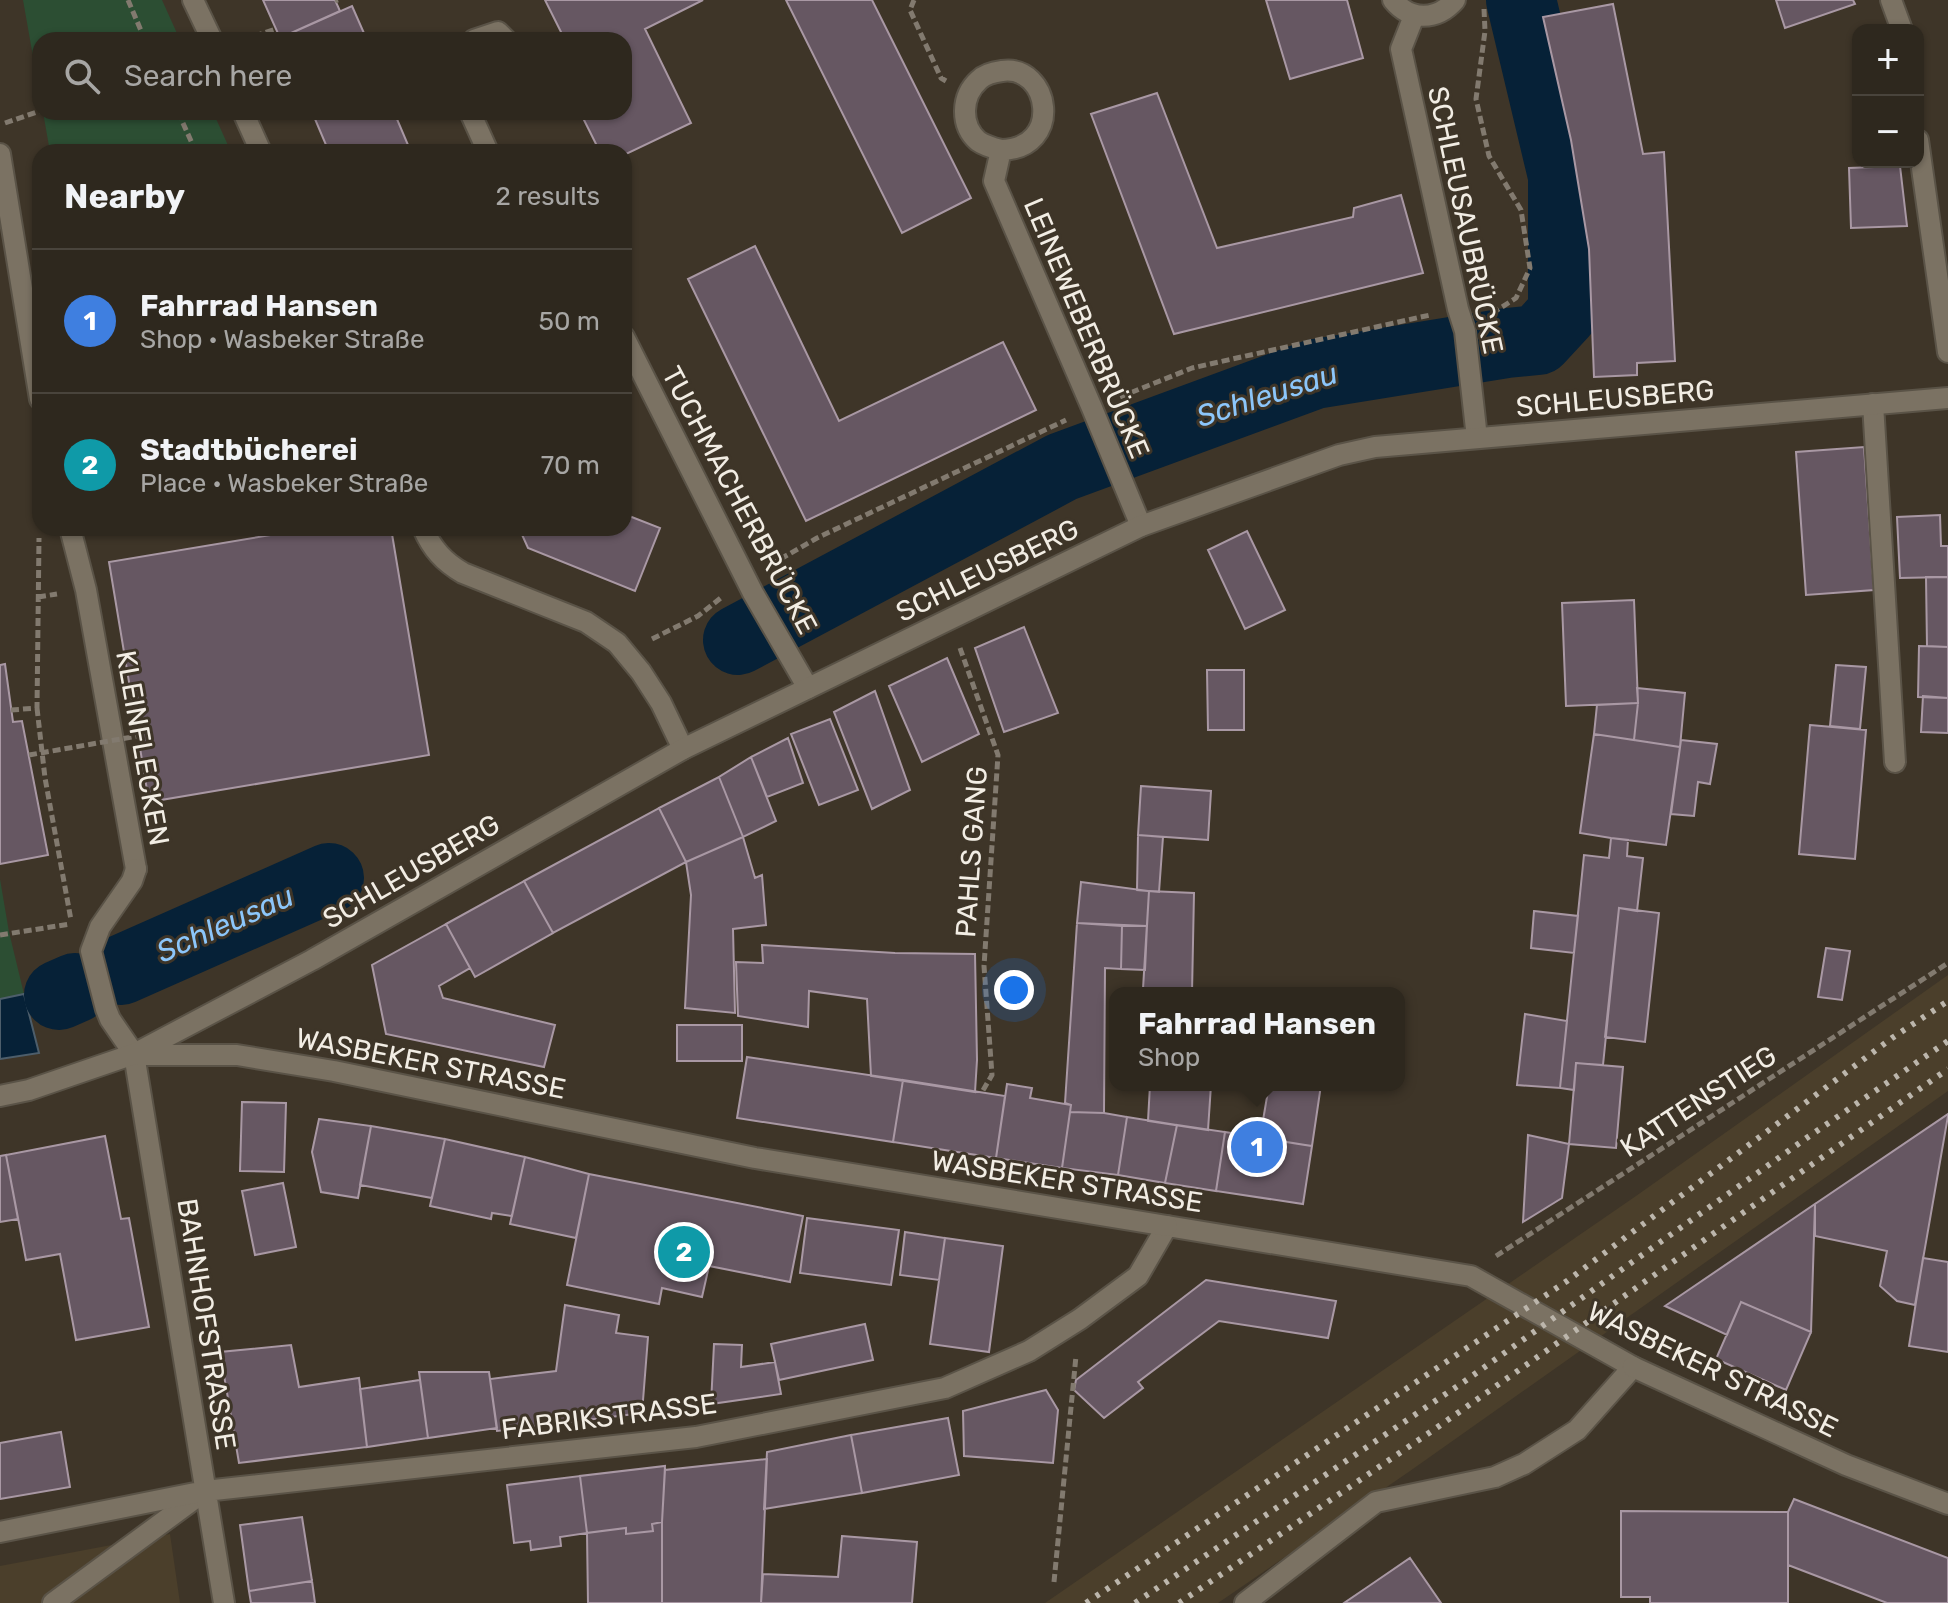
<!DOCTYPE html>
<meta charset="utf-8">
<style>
body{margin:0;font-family:Rubik,sans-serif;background:#3a342b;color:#f1f3f6}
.controls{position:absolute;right:24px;top:24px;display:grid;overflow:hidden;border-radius:16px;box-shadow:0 2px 6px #0004}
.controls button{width:72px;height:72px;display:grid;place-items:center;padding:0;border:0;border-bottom:2px solid #49443c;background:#2e281e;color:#f1f3f6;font:40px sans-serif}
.you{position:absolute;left:1014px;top:990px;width:28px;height:28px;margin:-20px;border:6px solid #fff;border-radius:50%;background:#1a73e8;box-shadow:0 0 0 12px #1a73e833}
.badge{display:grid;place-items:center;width:52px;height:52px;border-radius:50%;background:#95b2f1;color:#fff;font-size:26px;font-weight:700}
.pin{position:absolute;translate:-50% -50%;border:4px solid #fff;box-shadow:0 2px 8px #0006}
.popup{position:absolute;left:1109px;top:987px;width:296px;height:104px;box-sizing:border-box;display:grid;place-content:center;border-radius:16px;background:#2e281e;filter:drop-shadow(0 2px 6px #0005);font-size:26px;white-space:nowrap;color:#a7a6a4}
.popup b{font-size:30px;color:#f1f3f6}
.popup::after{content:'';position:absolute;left:50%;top:100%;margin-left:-16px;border:16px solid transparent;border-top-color:#2e281e}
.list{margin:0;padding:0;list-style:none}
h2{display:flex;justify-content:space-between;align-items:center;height:104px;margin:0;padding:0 32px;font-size:34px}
h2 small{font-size:26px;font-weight:400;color:#a7a6a4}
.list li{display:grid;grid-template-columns:52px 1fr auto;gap:24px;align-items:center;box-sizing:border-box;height:144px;padding:0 32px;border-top:2px solid #49443c}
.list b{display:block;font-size:30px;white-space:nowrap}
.list p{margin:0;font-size:26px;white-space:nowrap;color:#a7a6a4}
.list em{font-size:26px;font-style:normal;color:#a7a6a4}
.icon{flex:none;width:44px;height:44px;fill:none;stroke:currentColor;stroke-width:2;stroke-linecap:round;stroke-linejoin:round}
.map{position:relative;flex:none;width:1948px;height:1603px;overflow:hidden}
.search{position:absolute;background:#2e281e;box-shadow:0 2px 6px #0004;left:32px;top:32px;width:600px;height:88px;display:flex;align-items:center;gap:20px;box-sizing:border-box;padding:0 28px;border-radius:24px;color:#a7a6a4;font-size:30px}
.panel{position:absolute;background:#2e281e;box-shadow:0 2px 6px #0004;left:32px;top:144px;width:600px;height:392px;border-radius:24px}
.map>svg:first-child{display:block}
.built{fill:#4b3f2b}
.green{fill:#2c4e33}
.water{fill:#062137;stroke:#4d5e6b;stroke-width:2}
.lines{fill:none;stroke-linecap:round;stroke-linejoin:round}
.river{stroke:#062137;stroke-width:70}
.building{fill:#665762;stroke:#a998a4;stroke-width:2}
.service-casing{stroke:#5a5347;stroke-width:24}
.pedestrian-casing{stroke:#5a5347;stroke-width:24}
.minor-casing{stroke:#5a5347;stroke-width:24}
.tertiary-casing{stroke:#5a5347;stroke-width:24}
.path{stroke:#827a6f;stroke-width:5;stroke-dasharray:8 4;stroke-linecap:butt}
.service{stroke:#7b7263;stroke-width:20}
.pedestrian{stroke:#7b7263;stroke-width:20}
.minor{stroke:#7b7263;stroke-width:20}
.tertiary{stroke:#7b7263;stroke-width:20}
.rail{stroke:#bcb6ac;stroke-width:6;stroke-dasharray:4 8;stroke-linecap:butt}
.path-bridge{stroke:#827a6f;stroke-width:5;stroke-dasharray:8 4;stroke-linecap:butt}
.labels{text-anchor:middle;stroke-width:6;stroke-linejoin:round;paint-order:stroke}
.street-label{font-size:28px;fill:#f2ede4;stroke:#3e3528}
.water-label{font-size:30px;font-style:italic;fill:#8cc6fa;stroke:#3e3528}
</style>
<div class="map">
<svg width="1948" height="1603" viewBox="0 0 1948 1603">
<rect width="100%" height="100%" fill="#3e3528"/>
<path class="built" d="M1948,975V1091L1410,1471L1218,1603H1045L1636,1196Z
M170,1534L180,1603H0V1566Z"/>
<path class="green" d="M23,0H162L180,40H40V96Z
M43,112H213L231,152H50Z
M0,879L9,932L24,994L0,999Z"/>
<path class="water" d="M24,994L39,1053L0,1059V999Z"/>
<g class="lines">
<path class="river" d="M738,640L1062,467L1315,374L1507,343L1538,340L1563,313V176L1521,0
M121,970L329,878
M59,995L75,988"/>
</g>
<path class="building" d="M263,0H335L340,11L280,38Z
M545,0H703L645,29L691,123L624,155V152H600L580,112H624V40H565Z
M786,0H872L971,198L902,233Z
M1266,0H1347L1363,58L1290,79Z
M1776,0H1853L1855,4L1785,28Z
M1613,4L1643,154L1664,152L1675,361L1637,363V375L1594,377L1589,249L1571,140L1543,17Z
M352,6L367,40H281L280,38Z
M1157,93L1217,248L1353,217L1354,208L1401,195L1423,273L1174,334L1091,114Z
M312,112H394L411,152H329Z
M1900,166L1907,226L1851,228L1849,168Z
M755,246L839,421L1003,342L1036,410L806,521L688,279Z
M1864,447L1874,590L1806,595L1796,452Z
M624,514L660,528L635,591L528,548L519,528H624Z
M1940,515L1941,546H1948V577L1900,578L1897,517Z
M313,528H391L429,755L149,802L109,562Z
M1247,531L1285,610L1245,629L1208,550Z
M1926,577H1948V647L1927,646Z
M1634,600L1638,703L1566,706L1562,603Z
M1024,627L1058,713L1004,732L975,648Z
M1919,646L1948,647V698L1918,697Z
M947,658L979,734L922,762L889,686Z
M5,664L13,722L22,721L48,855L0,864V665Z
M1836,665L1866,667L1860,729L1830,726Z
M1207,670H1244V730H1208Z
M1637,688L1685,693L1680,747L1634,740L1638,703Z
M875,691L910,790L872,809L834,712Z
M1923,696L1948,698V733L1921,732Z
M1638,703L1634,740L1594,734L1597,705Z
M830,719L858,790L819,805L791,734Z
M1810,725L1866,730L1855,859L1799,854Z
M1594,734L1680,747L1666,845L1611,838L1580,833Z
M788,738L803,783L767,797L751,757Z
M1681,740L1717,744L1710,784L1698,782L1694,816L1671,814Z
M751,757L776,821L743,837L719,777Z
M719,777L743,837L686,862L659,808Z
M1141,786L1211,791L1208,840L1138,835Z
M659,808L686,862L553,933L524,881Z
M1138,835L1163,837L1159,892L1137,890Z
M743,837L755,878L762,875L766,925L733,929L735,1013L685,1008L691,895L686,862Z
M1611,838L1628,840L1627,856L1643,858L1637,911L1619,908L1603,1065L1576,1063L1574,1090L1560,1088L1584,855L1609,858Z
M524,881L553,933L475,977L446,924Z
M1081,882L1149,891L1147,926L1077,923Z
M1149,891L1194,893L1192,993H1172L1143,989Z
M1619,908L1659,913L1645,1042L1605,1037Z
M1534,911L1578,916L1574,953L1531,948Z
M1077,923L1122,926L1121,969L1105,968L1104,1113L1070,1112L1071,1105L1065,1103Z
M446,924L470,968L439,986L443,998L555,1025L544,1067L386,1034L372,965Z
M1122,926H1147L1145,970L1121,969Z
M762,945L895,953L975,954L977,1060L975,1092L871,1076L867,999L809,991L808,1027L738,1016L736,962L763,963Z
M1826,948L1850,951L1842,1000L1818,997Z
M1525,1014L1567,1021L1560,1088L1517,1085Z
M677,1025H742V1061H677Z
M747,1057L903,1080L893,1142L737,1118Z
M1576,1063L1623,1067L1616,1148L1569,1144Z
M903,1080L1005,1096L996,1158L893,1142Z
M1007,1084L1032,1088L1030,1098L1071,1105L1062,1168L996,1158Z
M1150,1085H1211L1208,1130L1148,1121Z
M1269,1085H1321L1312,1146L1260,1138Z
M242,1102L286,1103L284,1172L240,1171Z
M1070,1112L1104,1113L1127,1117L1118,1175L1062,1168Z
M1948,1114V1116L1915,1305L1897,1301L1880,1286L1887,1251L1815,1236V1204Z
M1127,1117L1177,1125L1165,1183L1118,1175Z
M319,1119L371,1126L358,1198L321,1192L312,1152Z
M1177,1125L1225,1132L1216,1191L1165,1183Z
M371,1126L445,1139L432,1198L360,1185Z
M1225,1132L1312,1146L1303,1204L1216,1191Z
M1528,1135L1569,1144L1562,1198L1523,1222Z
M105,1136L121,1219L129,1218L149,1327L76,1340L60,1254L26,1260L6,1155Z
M445,1139L525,1157L512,1216L492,1213L491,1219L430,1206Z
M6,1155L18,1219L0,1222V1156Z
M525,1157L589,1174L576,1238L510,1224Z
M589,1174L803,1216L790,1282L709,1266L702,1297L662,1288L659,1304L567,1285Z
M283,1183L296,1247L255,1255L242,1191Z
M1815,1204L1811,1332L1741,1302L1727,1335L1665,1306Z
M807,1218L899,1230L891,1285L800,1273Z
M905,1232L945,1238L939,1280L900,1275Z
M945,1238L1003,1246L989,1352L930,1344Z
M1923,1258L1948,1262V1352L1909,1346Z
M1206,1280L1336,1301L1328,1338L1219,1321L1138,1382L1143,1388L1104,1418L1074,1390L1076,1380Z
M1741,1302L1811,1332L1786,1390L1716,1359Z
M565,1305L619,1315L616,1333L648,1337L642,1413L497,1431L490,1379L556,1371Z
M865,1324L873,1360L779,1380L771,1344Z
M714,1344L742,1345L741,1367L775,1362L781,1394L711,1404Z
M291,1345L299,1387L359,1378L367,1447L239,1463L220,1352Z
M419,1372H489L497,1428L428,1438Z
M420,1380L428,1438L367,1447L360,1389Z
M1046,1390L1058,1410L1053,1463L964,1456L963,1411Z
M948,1418L959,1475L862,1493L851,1435Z
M61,1432L70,1487L0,1499V1443Z
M851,1435L862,1493L764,1509L767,1452Z
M767,1459L761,1603H662V1522L665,1470Z
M665,1466L662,1522L652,1524L653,1531L626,1534V1528L587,1533L580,1476Z
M580,1476L587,1533L560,1537L561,1546L531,1550L530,1541L514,1543L507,1485Z
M1794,1499L1948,1558V1603H1887L1788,1565V1512Z
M1621,1511L1788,1512V1603H1650V1597H1621Z
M302,1517L312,1581L249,1591L240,1525Z
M662,1522V1603H588L587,1533L626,1528V1534L653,1531L652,1524Z
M842,1536L917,1542L912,1603H761L763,1574L838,1577Z
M1410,1558L1441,1603H1344L1369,1586Z
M312,1581L315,1603H251L249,1591Z"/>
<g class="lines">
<g class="service-casing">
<path id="service" d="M1873,404L1895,762
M53,1603L205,1491"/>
</g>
<g class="pedestrian-casing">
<path id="pedestrian" d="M70,528L86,590L136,869"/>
</g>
<g class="minor-casing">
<path id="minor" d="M193,0L212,40
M1393,0C1410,21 1437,21 1455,0
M1891,0L1902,30
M1414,16L1401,49L1458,309L1465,331L1477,438
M474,40L498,32L506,40
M243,112L261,152
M470,112L488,152
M1918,140L1948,352
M1001,150C993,148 985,146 978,141C960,125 961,96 979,80C985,74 994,72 1002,71C1050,64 1064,149 1001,150L994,181L1092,408L1141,526
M0,154L40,399
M624,337L753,593L808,688
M423,528C432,549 444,562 463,573L586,622L617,643L641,672L661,703L683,749
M136,869L132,881L100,927L91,951L106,1009L110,1019L134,1054L224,1603
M0,1532L205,1491L696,1437L945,1388L1029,1351L1080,1319L1138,1276L1167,1226L1471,1276L1633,1367L1577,1430L1524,1464L1495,1477L1376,1502L1245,1603"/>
</g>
<g class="tertiary-casing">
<path id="tertiary" d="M138,1055H237L334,1071L755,1158L1167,1226
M0,1096L29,1090L134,1054L312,960L683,749L1141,526L1339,455L1375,447L1948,398
M1633,1367L1846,1465L1948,1504"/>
</g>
<path class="path" d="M128,0L145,40
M914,0L910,10L941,78L946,81
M335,1L338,0
M1484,9L1485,31L1476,99L1489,156L1521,210L1530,268L1516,298L1491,314
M243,40L276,29
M178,112L196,152
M5,123L40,111
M1120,397L1192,368L1430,315
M39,524L40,509
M770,565L817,538L1066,420
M38,597L57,594
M652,639L698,616L722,597
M960,648L998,755L984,966L992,1075L982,1092
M37,708L45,778L71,920
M11,710L37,708L39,538
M0,935L70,924
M1496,1256L1948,963
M1054,1582L1076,1356"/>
<use href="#service" class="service"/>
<use href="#pedestrian" class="pedestrian"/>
<use href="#minor" class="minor"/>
<use href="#tertiary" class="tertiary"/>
<path class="rail" d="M1086,1603L1567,1281L1892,1038L1948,1001
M1135,1603L1465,1381L1808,1137L1948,1041
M1179,1603L1432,1431L1948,1069"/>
<path class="path-bridge" d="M29,755L138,736"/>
</g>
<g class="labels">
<g class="street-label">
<text transform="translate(1466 220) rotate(78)" y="10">SCHLEUSAUBRÜCKE</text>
<text transform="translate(1087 328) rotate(67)" y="10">LEINEWEBERBRÜCKE</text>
<text transform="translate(1615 398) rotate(-5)" y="10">SCHLEUSBERG</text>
<text transform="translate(740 500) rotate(62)" y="10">TUCHMACHERBRÜCKE</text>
<text transform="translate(987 570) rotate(-26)" y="10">SCHLEUSBERG</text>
<text transform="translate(143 748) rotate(80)" y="10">KLEINFLECKEN</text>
<text transform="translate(971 852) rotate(-86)" y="10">PAHLS GANG</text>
<text transform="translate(411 871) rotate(-30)" y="10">SCHLEUSBERG</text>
<text transform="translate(431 1063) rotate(11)" y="10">WASBEKER STRASSE</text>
<text transform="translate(1698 1101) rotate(-33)" y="10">KATTENSTIEG</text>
<text transform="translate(1067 1181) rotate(9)" y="10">WASBEKER STRASSE</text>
<text transform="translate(207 1324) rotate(81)" y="10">BAHNHOFSTRASSE</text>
<text transform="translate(1713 1369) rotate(26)" y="10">WASBEKER STRASSE</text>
<text transform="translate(609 1416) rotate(-7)" y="10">FABRIKSTRASSE</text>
</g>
<g class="water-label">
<text transform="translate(1267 395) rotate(-18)" y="10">Schleusau</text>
<text transform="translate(225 924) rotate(-24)" y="10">Schleusau</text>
</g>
</g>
</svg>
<div class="controls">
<button>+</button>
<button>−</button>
</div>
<div class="you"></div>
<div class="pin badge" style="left:1257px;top:1147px;background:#3f7fe0">1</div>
<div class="popup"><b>Fahrrad Hansen</b>Shop</div>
<div class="pin badge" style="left:684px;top:1252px;background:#0f9aa8">2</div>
<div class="search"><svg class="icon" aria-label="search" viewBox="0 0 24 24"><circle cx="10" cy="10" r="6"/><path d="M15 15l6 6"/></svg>Search here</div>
<section class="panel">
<h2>Nearby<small>2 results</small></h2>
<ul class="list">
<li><span class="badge" style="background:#3f7fe0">1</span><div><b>Fahrrad Hansen</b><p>Shop · Wasbeker Straße</p></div><em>50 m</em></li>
<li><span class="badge" style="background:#0f9aa8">2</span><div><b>Stadtbücherei</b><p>Place · Wasbeker Straße</p></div><em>70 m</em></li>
</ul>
</section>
</div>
